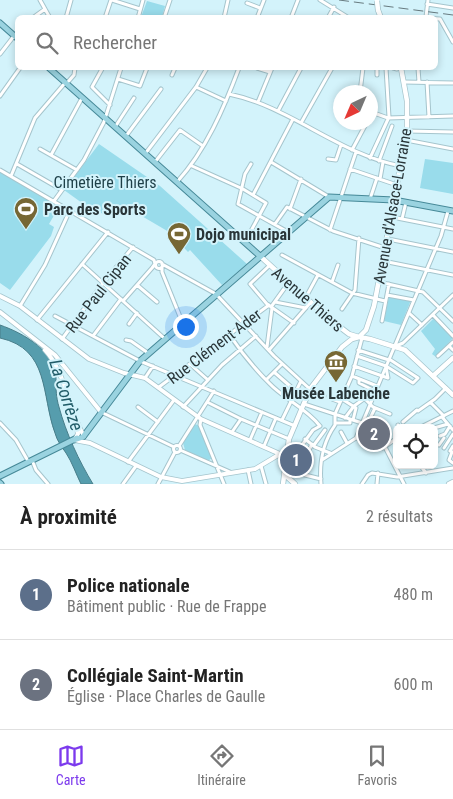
<!DOCTYPE html>
<html lang="fr">
<meta charset="utf-8">
<style>
body{margin:0;font-family:"Roboto Condensed",sans-serif;background:#f6f6f6;color:#222}
.controls{position:absolute;right:15px;bottom:15px;display:grid;overflow:hidden;border-radius:8px;box-shadow:0 2px 8px #0003}
.controls button{width:45px;height:45px;display:grid;place-items:center;padding:0;border:0;border-bottom:1px solid #e0e0e0;background:#fff;color:#222;font:25px sans-serif}
.compass{position:absolute;left:333px;top:85px;width:45px;height:45px;border-radius:50%;background:#fff;box-shadow:0 2px 8px #0003;rotate:224deg}
.you{position:absolute;left:185px;top:326px;width:18px;height:18px;margin:-12px;border:4px solid #fff;border-radius:50%;background:#1a73e8;box-shadow:0 0 0 8px #1a73e833}
.badge{display:grid;place-items:center;width:32px;height:32px;border-radius:50%;background:#7c3aed;color:#fff;font-size:16px;font-weight:700}
.pin{position:absolute;translate:-50% -50%;border:2px solid #fff;box-shadow:0 1px 5px #0006}
.list{margin:0;padding:0;list-style:none}
h2{display:flex;justify-content:space-between;align-items:center;height:65px;margin:0;padding:0 20px;font-size:21px}
h2 small{font-size:16px;font-weight:400;color:#767676}
.list li{display:grid;grid-template-columns:32px 1fr auto;gap:15px;align-items:center;box-sizing:border-box;height:90px;padding:0 20px;border-top:1px solid #e0e0e0}
.list b{display:block;font-size:19px;white-space:nowrap}
.list p{margin:0;font-size:16px;white-space:nowrap;color:#767676}
.list em{font-size:16px;font-style:normal;color:#767676}
.icon{flex:none;width:28px;height:28px;fill:none;stroke:currentColor;stroke-width:2;stroke-linecap:round;stroke-linejoin:round}
.map{position:relative;flex:none;width:453px;height:484px;overflow:hidden}
.search{position:absolute;background:#fff;box-shadow:0 2px 8px #0003;left:15px;right:15px;top:15px;height:55px;display:flex;align-items:center;gap:12px;box-sizing:border-box;padding:0 18px;border-radius:8px;color:#767676;font-size:19px}
.sheet{height:245px;background:#fff}
nav{display:flex;justify-content:space-around;align-items:center;box-sizing:border-box;height:70px;border-top:1px solid #e0e0e0;background:#fff;font-size:14px;color:#767676}
nav a{display:grid;justify-items:center;gap:2px}
nav .on{color:#7c3aed}
.map>svg:first-child{display:block}
.green{fill:#99dceb}
.water{fill:#569dad;stroke:#487e8a}
.lines{fill:none;stroke-linecap:round;stroke-linejoin:round}
.minor-casing{stroke:#a5c5cd;stroke-width:5}
.tertiary-casing{stroke:#a5c5cd;stroke-width:5.5}
.secondary-casing{stroke:#a5c5cd;stroke-width:6}
.primary-casing{stroke:#468998;stroke-width:7}
.minor{stroke:#fff;stroke-width:3}
.tertiary{stroke:#fff;stroke-width:4}
.secondary{stroke:#fff;stroke-width:4.5}
.primary{stroke:#9ad3e0;stroke-width:5}
.rail{stroke:#677a7f;stroke-width:1;stroke-dasharray:10 5;stroke-linecap:butt}
.secondary-bridge-casing{stroke:#a5c5cd;stroke-width:6;stroke-linecap:butt}
.secondary-bridge{stroke:#fff;stroke-width:4.5}
.labels{text-anchor:middle;stroke-width:4;stroke-linejoin:round;paint-order:stroke}
.park-label{font-size:16px;fill:#1d3f47;stroke:#d3f3fb}
.street-label{font-size:16px;fill:#293538;stroke:#d3f3fb}
.poi-label{font-size:16px;font-weight:bold;fill:#293538;stroke:#d3f3fb;text-anchor:start}
.water-label{font-size:18px;font-style:italic;fill:#215c68;stroke:#d3f3fb}
</style>
<div class="map">
<svg width="453" height="484" viewBox="0 0 453 484">
<rect width="100%" height="100%" fill="#d3f3fb"/>
<path class="green" d="M147,1L165,6L162,17H141Z
M99,144L160,186L247,264L222,285L190,250L188,252L169,232L140,215H106L89,208L64,190Z
M425,159L453,163V194L420,188Z
M0,172L59,207L49,224L54,227L51,236L10,290L0,283Z
M389,296L411,300L401,325L384,321Z
M434,318L453,338L436,357L432,354L435,349L421,331Z
M194,424L198,425L212,458L208,461L185,450L183,443Z"/>
<path class="water" d="M0,325C23,333 58,352 56,381C56,389 56,397 59,407C66,433 79,461 93,484H81C76,474 72,462 66,453C62,447 57,441 55,433C41,395 50,349 0,338Z"/>
<g class="lines">
<g class="minor-casing">
<path id="minor" d="M40,0L50,18
M112,0L140,9
M320,0L349,18
M247,3L260,8
M427,4L453,8
M34,17L45,9
M426,17L428,0
M66,18L71,0
M105,18L111,0
M138,18L143,0
M164,18L170,0
M224,18L228,0
M257,18L264,0
M291,18L298,0
M328,18L334,7
M424,18L440,19L453,42
M0,54L14,36
M257,68L270,72
M377,68V75
M393,68L397,69
M418,68L419,82
M102,69L92,87L110,105
M172,75L175,68
M118,79L140,86L147,68
M404,82L453,83
M427,82L429,117
M67,83L74,75L75,68
M196,87L226,101
M360,92L363,68
M229,94C291,107 338,154 401,166
M0,96L20,68
M258,102L272,68
M278,111L301,68
M370,117L374,113L388,118L453,116
M301,123L332,68
M115,127L134,98
M407,131L453,132
M126,136L161,89
M406,140L453,149
M40,149L77,170
M352,150L367,122
M145,154L196,87L207,68
M51,155L82,98
M370,158L389,117L386,68
M328,159L336,160L341,145
M379,161L392,126
M155,162L180,130L203,146
M271,162L329,197
M17,164L62,190
M251,164L245,174L238,204L288,232
M192,166L243,189L266,203L245,242
M350,169L397,185
M0,170L154,260L155,264L152,268L123,301
M11,176L35,118L65,83
M380,179L383,162
M177,182C206,150 224,108 239,68
M253,195L293,119
M370,199L377,178
M54,201L84,160L104,122L121,68
M290,209L301,179
M392,217L453,229
M402,219L406,202
M275,224L287,207L333,231L385,248
M330,230L356,152
M388,239L453,252
M282,255L352,293L385,301
M383,261L453,275
M155.5 265a3.5 3.5 0 1 1 7 0a3.5 3.5 0 1 1-7 0Z
M82,264L165,339
M162,264L216,294L274,356L312,391L324,396
M270,265L250,284L267,304L294,323
M162,267V272L183,324
M332,282L338,265
M379,282L423,292L453,321
M137,285L157,302
M387,295L414,300
M306,297L318,275
M275,302L306,308
M20,306L45,265L70,210
M271,307L289,282
M342,309L355,290L359,238
M409,313L422,325
M433,315L453,336
M55,316L140,361L295,426
M37,320L108,232
M382,321L389,284
M129,324L137,313
M229,334C241,352 254,368 269,383C284,399 306,408 320,426L313,430L297,452
M93,336L121,299
M62,339L103,283L133,247
M126,340L131,341L148,353
M396,346L403,343L453,295
M449,346L453,350
M267,347L272,308
M269,350L311,302
M358,350L389,360
M357,356L386,366L413,383L418,378L389,359
M438,356L453,342
M190,364L208,380
M354,366L388,378L386,367
M274,372L306,400
M352,376L377,386
M145,378L153,366
M359,379V383L375,391
M266,380L282,364
M159,387L269,305
M364,398L373,407L390,414
M332,399L340,402
M342,399L356,408L353,420
M207,402L241,419L289,439
M431,403L444,416
M304,404L362,423
M138,407L158,422
M183,407L222,365L256,336
M101,412L174,447
M442,417L453,430
M345,418L354,406L375,391
M201,419L200,425L224,484
M282,420L301,381
M403,422L417,410L418,411L435,399L446,388
M0,423L16,440L28,461
M336,423H350V420
M367,425L375,408
M398,425L399,428
M419,428L453,411
M434,428L448,424
M232,432L241,419
M341,432L347,443
M440,436L445,434L450,426
M356,438L441,236L448,211
M356,438L383,448L397,438
M305,439L315,447L330,453
M250,440L262,412
M314,445L325,430
M439,445L444,438
M173.5 449a3.5 3.5 0 1 1 7 0a3.5 3.5 0 1 1-7 0Z
M179,446L214,391
M264,446L276,418
M434,446L435,443
M385,447L404,484
M444,448L453,434
M180,450L230,472
M287,451L307,454L312,444
M450,451L453,446
M452,452L449,460L453,463
M300,453L297,473L321,479
M32,460L36,470L48,484
M322,460L356,438
M128,462L174,400
M420,465L426,473
M261,466L266,484
M248,470L251,484
M123,484L136,466
M158,484L175,452
M321,484C319,461 323,442 335,425V414L352,376L362,338
M362,484L368,475L372,473L397,477L453,468
M377,484L378,473"/>
</g>
<g class="tertiary-casing">
<path id="tertiary" d="M0,296L20,306L89,359L124,373L145,378L201,419L280,454
M0,312L55,355L101,412
M45,350C67,374 67,409 84,436
M76,424L78,434L74,440L90,443L161,477L182,481L255,469L280,454L286,452"/>
</g>
<g class="secondary-casing">
<path id="secondary" d="M378,10L381,18
M260,256L328,318L349,334L359,337
M359,337L366,330L374,306L407,131V101L401,68
M433,376L453,358
M284,474L295,484
M283,484L289,439L310,389L342,347L352,339L359,337L370,339L405,350L453,395
M449,484L453,482"/>
</g>
<g class="primary-casing">
<path id="primary" d="M0,23L18,39
M49,68L260,256
M74,440L83,437L140,361L329,197L394,200L453,211
M0,476L77,438
M0,483L1,484"/>
</g>
<use href="#minor" class="minor"/>
<use href="#tertiary" class="tertiary"/>
<use href="#secondary" class="secondary"/>
<use href="#primary" class="primary"/>
<path class="rail" d="M339,0L453,15"/>
<g class="secondary-bridge-casing">
<path id="secondary-bridge" d="M377,1L378,10"/>
</g>
<use href="#secondary-bridge" class="secondary-bridge"/>
</g>
<defs>
<g id="stadium-pin" transform="scale(1.25)"><path d="M0 17L-7.5 6A9.5 9.5 0 1 1 7.5 6Z" fill="#766734" stroke="#d3f3fb"/><path d="M0-5a6.5 5 0 1 0 0 10a6.5 5 0 1 0 0-10ZM-3.5-1.8h7v3.6h-7Z" fill="#fff"/></g>
<g id="museum-pin" transform="scale(1.25)"><path d="M0 17L-7.5 6A9.5 9.5 0 1 1 7.5 6Z" fill="#766734" stroke="#d3f3fb"/><path d="M0-6L6-3V-2H-6V-3ZM-5-1h2V3h-2ZM-1-1h2V3h-2ZM3-1h2V3H3ZM-6 4H6V6H-6Z" fill="#fff"/></g>
</defs>
<g fill-rule="evenodd">
<use href="#stadium-pin" x="26" y="209"/>
<use href="#stadium-pin" x="179" y="234"/>
<use href="#museum-pin" x="336" y="362"/>
</g>
<g class="labels">
<g class="park-label">
<text x="105" y="188">Cimetière Thiers</text>
</g>
<g class="street-label">
<text transform="translate(392 206) rotate(-80)" y="6">Avenue d'Alsace-Lorraine</text>
<text transform="translate(98 293) rotate(-52)" y="6">Rue Paul Cipan</text>
<text transform="translate(308 299) rotate(41)" y="6">Avenue Thiers</text>
<text transform="translate(214 346) rotate(-37)" y="6">Rue Clément Ader</text>
</g>
<g class="poi-label">
<text x="44" y="215">Parc des Sports</text>
<text x="196" y="240">Dojo municipal</text>
<text x="336" y="399" text-anchor="middle">Musée Labenche</text>
</g>
<g class="water-label">
<text transform="translate(66 395) rotate(72)" y="6">La Corrèze</text>
</g>
</g>
</svg>
<div class="controls">
<button><svg class="icon" aria-label="locate" viewBox="0 0 24 24"><circle cx="12" cy="12" r="6"/><path d="M12 2v4M12 18v4M2 12h4M18 12h4"/></svg></button>
</div>
<svg class="compass" viewBox="-18 -18 36 36"><path d="M0-13l5 13h-10z" fill="#e53935"/><path d="M0 13l5-13h-10z" fill="#767676"/></svg>
<div class="you"></div>
<div class="pin badge" style="left:296px;top:460px;background:#5c6f8a">1</div>
<div class="pin badge" style="left:374px;top:434px;background:#6b7280">2</div>
<div class="search"><svg class="icon" aria-label="search" viewBox="0 0 24 24"><circle cx="10" cy="10" r="6"/><path d="M15 15l6 6"/></svg>Rechercher</div>
</div>
<section class="sheet">
<h2>À proximité<small>2 résultats</small></h2>
<ul class="list">
<li><span class="badge" style="background:#5c6f8a">1</span><div><b>Police nationale</b><p>Bâtiment public · Rue de Frappe</p></div><em>480 m</em></li>
<li><span class="badge" style="background:#6b7280">2</span><div><b>Collégiale Saint-Martin</b><p>Église · Place Charles de Gaulle</p></div><em>600 m</em></li>
</ul>
</section>
<nav>
<a class="on"><svg class="icon" aria-label="map" viewBox="0 0 24 24"><path d="M3 6l6-2 6 2 6-2v14l-6 2-6-2-6 2zM9 4v14M15 6v14"/></svg>Carte</a>
<a><svg class="icon" aria-label="directions" viewBox="0 0 24 24"><path d="M12 3l9 9-9 9-9-9zM9 14v-3h6M13 9l2 2-2 2"/></svg>Itinéraire</a>
<a><svg class="icon" aria-label="saved" viewBox="0 0 24 24"><path d="M7 4h10v16l-5-4-5 4z"/></svg>Favoris</a>
</nav>
